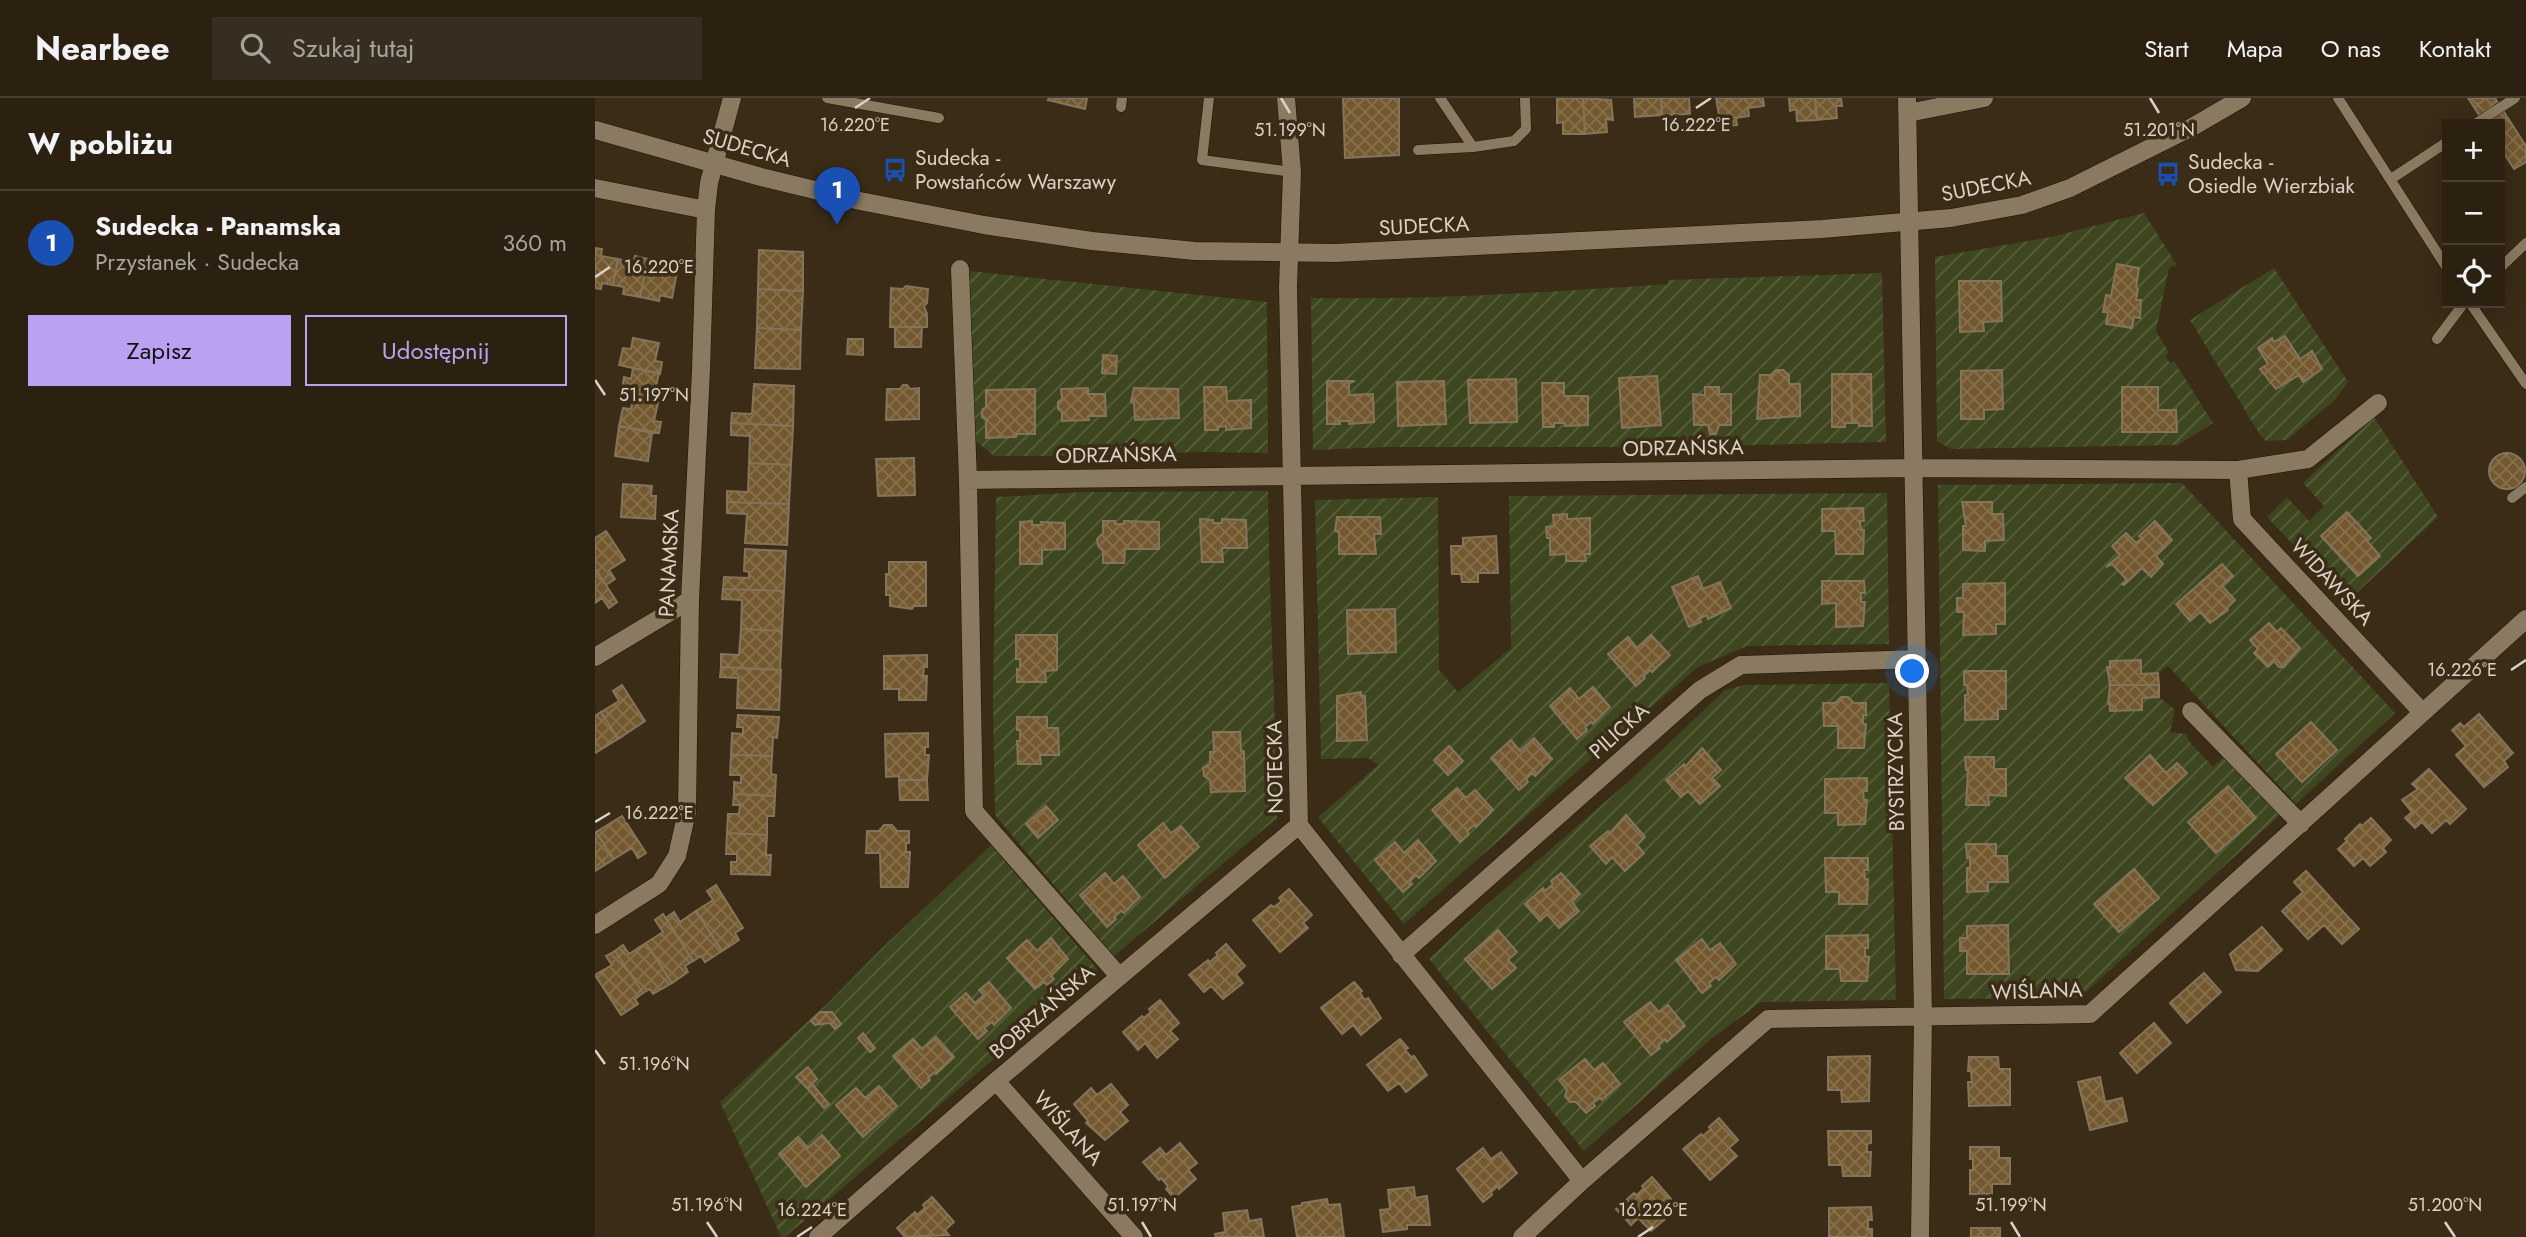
<!DOCTYPE html>
<html lang="pl">
<meta charset="utf-8">
<style>
body{margin:0;font-family:Jost,sans-serif;background:#382e1f;color:#f1f3f6}
.controls{position:absolute;right:21px;top:21px;display:grid;overflow:hidden;border-radius:0px;box-shadow:0 4px 18px #0003}
.controls button{width:63px;height:63px;display:grid;place-items:center;padding:0;border:0;border-bottom:2px solid #483e31;background:#2c2111;color:#f1f3f6;font:35px sans-serif}
.you{position:absolute;left:1318px;top:574px;width:24px;height:24px;margin:-18px;border:5px solid #fff;border-radius:50%;background:#1a73e8;box-shadow:0 0 0 10px #1a73e833}
.badge{display:grid;place-items:center;width:46px;height:46px;border-radius:50%;background:#bca0f2;color:#fff;font-size:23px;font-weight:700}
.pin{position:absolute;translate:-50% -58px;filter:drop-shadow(0 2px 4px #0008)}
.pin::after{content:'';position:absolute;top:37px;width:24px;height:21px;background:inherit;clip-path:polygon(0 0,100% 0,50% 100%)}
.list{margin:0;padding:0;list-style:none}
h2{display:flex;justify-content:space-between;align-items:center;height:91px;margin:0;padding:0 28px;font-size:30px}
h2 small{font-size:23px;font-weight:400;color:#a6a39f}
.list li{display:grid;grid-template-columns:46px 1fr auto;gap:21px;align-items:center;box-sizing:border-box;height:105px;padding:0 28px;border-top:2px solid #483e31}
.list b{display:block;font-size:26px;white-space:nowrap}
.list p{margin:0;font-size:23px;white-space:nowrap;color:#a6a39f}
.list em{font-size:23px;font-style:normal;color:#a6a39f}
.actions{display:flex;gap:14px;padding:21px 28px}
.actions a{flex:1;padding:16px 0;border:2px solid #bca0f2;border-radius:0px;text-align:center;font-size:24px;color:#bca0f2}
.actions .main{background:#bca0f2;color:#111}
.icon{flex:none;width:38px;height:38px;fill:none;stroke:currentColor;stroke-width:2;stroke-linecap:round;stroke-linejoin:round}
.map{position:relative;flex:none;width:1931px;height:1139px;overflow:hidden}
header{display:flex;align-items:center;gap:42px;box-sizing:border-box;height:98px;padding:0 35px;background:#2c2111;border-bottom:2px solid #483e31}
header strong{font-size:33px}
nav{display:flex;gap:38px;margin-inline-start:auto;font-size:24px}
.search{width:490px;height:63px;background:#382e1f;display:flex;align-items:center;gap:18px;box-sizing:border-box;padding:0 24px;border-radius:0px;color:#a6a39f;font-size:26px}
main{display:flex}
aside{flex:1;background:#2c2111}
.map>svg:first-child{display:block}
.garden{fill:url(#garden-furrows)}
.building{fill:url(#building-cross-hatch);stroke:#84745c;stroke-width:2}
.lines{fill:none;stroke-linecap:round;stroke-linejoin:round}
.lane-casing{stroke:#211401;stroke-width:11}
.street-casing{stroke:#211401;stroke-width:19}
.secondary-casing{stroke:#211401;stroke-width:19}
.lane{stroke:#8a7a62;stroke-width:10}
.street{stroke:#8a7a62;stroke-width:18}
.secondary{stroke:#8a7a62;stroke-width:18}
.ticks{fill:none;stroke:#dbd2c5;stroke-width:2.5}
.labels{text-anchor:middle;stroke-width:7;stroke-linejoin:round;paint-order:stroke}
.street-label{font-size:21px;fill:#dbd2c5;stroke:#3a2c17}
.poi-label{font-size:21px;fill:#dbd2c5;stroke:#3a2c17;text-anchor:start}
.ticks-label{font-size:18px;text-anchor:middle;fill:#dbd2c5;stroke:#3a2c17;stroke-width:7;stroke-linejoin:round;paint-order:stroke}
</style>
<header>
<strong>Nearbee</strong>
<div class="search"><svg class="icon" aria-label="search" viewBox="0 0 24 24"><circle cx="10" cy="10" r="6"/><path d="M15 15l6 6"/></svg>Szukaj tutaj</div>
<nav><a>Start</a><a>Mapa</a><a>O nas</a><a>Kontakt</a></nav>
</header>
<main>
<aside>
<h2>W pobliżu<small></small></h2>
<ul class="list">
<li><span class="badge" style="background:#1a4fb4">1</span><div><b>Sudecka - Panamska</b><p>Przystanek · Sudecka</p></div><em>360 m</em></li>
</ul>
<div class="actions"><a class="main">Zapisz</a><a>Udostępnij</a></div>
</aside>
<div class="map">
<svg width="1931" height="1139" viewBox="0 0 1931 1139">
<defs>
<pattern id="garden-furrows" width="10" height="10" patternUnits="userSpaceOnUse" patternTransform="scale(1.75)"><rect width="10" height="10" fill="#3e461f"/><path d="M-1 1l2-2M0 10L10 0M9 11l2-2" fill="none" stroke="#59603e"/></pattern>
<pattern id="building-cross-hatch" width="8" height="8" patternUnits="userSpaceOnUse" patternTransform="scale(1.75)"><rect width="8" height="8" fill="#745930"/><path d="M0 0l8 8M0 8l8-8" fill="none" stroke="#87704c"/></pattern>
</defs>
<rect width="100%" height="100%" fill="#3a2c17"/>
<path class="garden" d="M1549,115L1582,167L1574,170L1561,233L1574,255L1570,258L1575,265L1579,263L1618,325L1583,347L1356,351L1342,343L1340,159L1456,139Z
M1679,170L1753,284L1740,302L1692,342L1671,343L1665,337L1595,222Z
M374,173L672,204L673,355L598,354L527,358H399L376,339Z
M1287,175L1291,344L1080,349H790L718,352L716,200C835,202 954,194 1073,186V182Z
M1779,319L1843,419L1752,504L1672,419L1692,399L1714,423L1729,408L1708,385Z
M1587,385L1800,615L1701,706L1573,568L1563,575L1564,599L1580,612L1575,634L1592,636L1593,642L1618,669L1631,657L1685,717L1492,893L1480,900L1349,901L1343,387Z
M673,393C674,502 681,611 682,720L519,858L400,717L398,603L401,399L490,394Z
M1292,395L1294,546L1152,548L1103,569L987,669L809,826L723,719L783,667L773,660L726,661L720,402L843,399L844,572L863,594L916,550L914,398Z
M1294,585L1301,902L1166,904L1116,941L989,1053L834,861L898,801L1032,685L1130,592L1150,587Z
M396,747L503,872L190,1139H186L125,1004L233,905L286,851Z"/>
<path class="building" d="M454,0H492L490,11L453,2Z
M748,0H804V57L750,60Z
M962,0H988L990,36H968V24L962,25Z
M988,0L1016,2L1018,22L1011,21L1012,34L990,36Z
M1039,0H1066L1067,17L1040,19Z
M1066,0H1094L1095,16L1067,17Z
M1121,0H1168L1169,8L1153,10L1154,18L1141,20L1142,27L1126,28Z
M1194,0H1220L1222,22L1202,23L1201,11L1195,13Z
M1220,0H1246L1247,8H1241L1242,20L1222,22Z
M1873,0H1900L1931,48V64L1919,71L1905,49V26H1890Z
M0,150L7,151L6,158L23,161L18,187L7,185L6,191L0,190Z
M164,152L208,154V193L163,191Z
M40,158L53,161L45,199L28,196L29,189L18,187L23,161L38,165Z
M53,161L66,164L65,170L82,174L77,200L65,197L64,203L45,199Z
M1522,166L1544,170L1541,190L1543,191L1541,202H1546L1545,220L1539,219L1537,230L1511,226L1513,214H1508L1511,197L1516,198Z
M1364,183H1406L1407,223L1388,224L1389,233L1365,234Z
M311,188L333,191L332,205L329,208L332,216V229H295L296,190L308,191Z
M163,191L208,193L206,232L162,230Z
M300,229H327L326,249H300Z
M162,230L206,232L205,271L160,270Z
M1690,238L1705,261L1717,253L1727,271L1708,284L1704,277L1681,291L1665,271L1673,266L1663,250L1677,240L1679,244Z
M38,240L64,245L60,263L67,264L65,276L24,267L28,250L36,251Z
M253,241H268V257L252,256Z
M508,257L522,258L521,276L507,275Z
M38,270L64,275L60,292L66,294L63,305L26,298L29,279L36,281Z
M1181,272H1188L1194,277V286H1205V318L1162,321L1165,277H1176Z
M1407,272L1408,311L1389,312V321H1366V273Z
M1237,276H1256L1257,325H1250V329H1237Z
M1256,276H1276L1277,328H1264V325H1257Z
M1062,278L1066,327L1027,330L1024,280Z
M921,281L922,324L875,325L873,282Z
M732,283H760L754,285V297L778,296L779,324L754,326V323H745V326H732Z
M849,283L851,326L803,328L802,284Z
M947,285H969V298H993V327L970,328V325H959V329H948Z
M159,286L199,288L198,328L136,325L137,315L157,316Z
M308,287H312L315,291L324,290V321L291,322L292,291H305Z
M609,289H631L632,303L656,302V330L631,332V328L623,329V332H610Z
M1110,289H1124V296H1136V327H1124L1121,336H1115L1113,327H1099L1098,296L1110,297Z
M1527,289H1563V312H1581L1582,334H1527Z
M493,290V296H510L511,318H493L494,322L467,323V314L463,311V304L467,301L466,291Z
M539,290L583,291L584,320L540,322L539,305L536,304Z
M440,291V336H422L421,339L391,340V322L387,319V312L391,309V292Z
M38,300L63,305L59,323L66,324L64,335L24,328L28,310L36,311Z
M136,325L198,328L196,367L154,365L155,338L136,337Z
M24,328L57,335L53,363L20,358Z
M1894 373a18 18 0 1 1 36 0a18 18 0 1 1-36 0Z
M319,360L320,397L283,398L281,361Z
M154,365L196,367L194,406L132,404V393L153,394Z
M28,386L57,388L56,398H61L60,421L26,419Z
M132,404L194,406L192,447L150,445L152,416L132,415Z
M1367,404H1397V416H1408L1409,442L1390,443V453L1368,452V428H1371Z
M1268,410L1269,423H1265L1266,432H1269L1268,456H1241L1240,433H1227V411Z
M1752,414L1776,440L1772,443L1785,458L1763,478L1726,438Z
M972,416V421L995,420V456H990L991,463H971V456L955,457V440H952L951,429L959,428L958,417Z
M742,419H785L786,436H779L781,456H744V434L740,433Z
M605,421L618,422V425H627V421L651,422L652,450H627L628,464H607Z
M437,423V427H447L446,424L470,425V451L447,452V466H425V424Z
M508,423H520V426H529V423L564,424V451H530L529,465H508V453L503,448L502,441L508,435Z
M1560,423L1577,442L1561,458L1568,466L1556,479L1547,470L1529,487L1527,486L1532,482L1517,466L1511,469L1525,457L1517,448L1531,435L1541,445L1547,440L1544,438Z
M11,433L30,462L14,472L20,481L11,487L0,470V440Z
M901,438L903,475H883V484H867L866,476H857L856,448H868V440Z
M150,451L191,453L189,493L128,491L129,479L154,480V474L149,473Z
M294,464H331V508H319L317,511L295,508V497H291V476H294Z
M1627,466L1638,478L1627,488L1640,502L1632,510L1633,512L1615,525L1605,514L1595,523L1581,506Z
M0,470L22,504L14,510L7,500L0,505Z
M1103,478L1108,491L1125,484L1136,510L1113,521L1112,517L1104,520L1106,524L1094,529L1077,489Z
M1227,483H1269L1270,495H1266V504H1270L1268,528L1241,529V505L1227,506Z
M1410,485V526H1401V536L1368,537L1369,514H1362V500H1368V486Z
M128,491L189,493L187,533L146,531L147,502L127,501Z
M800,511L801,554L753,556L752,512Z
M1674,525L1682,534L1686,530L1705,550L1689,569H1684L1679,563L1673,569L1659,555L1663,551L1655,542Z
M146,531L187,533L185,572L126,569V556L144,557Z
M421,537H462V572L450,573L451,584H422V571L425,572V561H421Z
M1056,537L1075,557L1057,574L1055,572L1048,578L1050,580L1041,588L1013,556L1033,539L1042,550Z
M332,557V569H329L328,578H332L331,602H304V591H289V558Z
M1546,562V576L1563,575L1564,587H1515L1512,569H1515V563Z
M126,569L186,572L184,612L142,610L143,580L125,579Z
M1369,573H1411V611H1403V621L1370,622V597H1373L1372,587H1369Z
M27,587L50,623L23,641L6,614L24,603L18,593Z
M1515,587H1564V599L1547,600V612L1515,613V606H1513Z
M998,589L1015,609L998,626L996,624L990,629L992,632L982,641L955,608L975,590L984,601Z
M766,594V598H770L772,642L742,643V598Z
M1246,599H1253L1259,605H1271V617H1268V626H1271L1269,650H1243V628H1229L1228,605H1240Z
M6,614L23,641L0,655V618Z
M1884,616L1918,655L1909,663L1913,669L1889,689L1861,657L1871,648L1857,632L1865,625L1869,629Z
M143,617L184,619L182,640L178,639L177,658L136,657L137,635L148,636V629H142Z
M422,619H452V630H463L464,657H445L446,666H423L422,643H425V632H422Z
M1716,624L1742,652L1707,684L1681,656Z
M618,634H645L646,653H649L650,693L616,694L615,682L609,678L608,670L615,666V654H619Z
M333,635V649H330V657H334L332,682H304V678L291,679L290,636Z
M939,640L957,661L940,678L937,675L931,681L933,684L924,692L896,660L916,642L925,653Z
M854,648L868,663L853,677L839,662Z
M1107,650L1126,672L1117,680L1125,688L1105,706L1093,693L1086,699L1071,682L1089,666L1091,668Z
M136,657L177,658L176,676L181,677L180,698L139,696V684L146,685V677H135Z
M1555,657L1571,675L1582,665L1592,675L1558,707L1530,680Z
M1370,659H1399V671H1411V698L1393,697L1394,707H1371L1373,672H1371Z
M1834,671L1871,711L1855,726L1851,722L1837,735L1827,724L1820,730L1810,720L1817,714L1807,702L1823,691L1817,686Z
M1272,680V693H1268L1269,702H1272L1270,726L1243,727V715H1230V681Z
M304,682H332L333,702H305Z
M1633,688L1661,720L1621,755L1593,724Z
M862,690L871,700L880,692L898,712L881,729L879,727L872,733L874,736L865,744L837,712Z
M139,696L180,698L179,718H172V737L132,735L133,716H144L145,707H138Z
M451,708L463,722L443,740L431,726Z
M1031,717L1050,739L1042,747L1049,755L1030,773L1017,759L1011,766L995,748L1013,733L1015,735Z
M27,718L51,755L43,760L37,750L19,761L1,734Z
M1776,720L1796,742L1788,750L1791,754L1775,768L1768,760L1759,768L1743,751L1752,743L1750,741L1765,726L1767,728Z
M568,725L576,735L586,728L604,749L570,780L543,747Z
M289,727H297L302,733H314V745H311V754H315L313,789H286L285,755H271L272,733H284Z
M1,734L19,761L0,773V735Z
M132,735L172,737L171,757H176L175,777L136,776V764H142V756H131Z
M823,742L841,763L824,780L821,777L815,783L817,786L808,794L780,762L800,744L809,755Z
M1371,746H1401V758H1412L1413,784H1393V793L1372,794V770H1375V759L1372,760Z
M1230,760H1273V772H1269L1270,781H1273L1272,806H1244V794H1231Z
M1539,771L1564,800L1524,834L1499,806Z
M1711,773L1764,831L1747,846L1729,827L1713,841L1687,813L1708,794L1699,784Z
M510,775L519,786L528,778L545,799L529,815L526,813L519,819L521,821L512,829L485,797Z
M966,775L985,796L977,804L984,813L964,830L952,816L945,823L930,806L948,790L950,793L958,786L956,783Z
M121,787L148,830L140,835L144,842L127,853L101,813L118,802L112,793Z
M694,791L717,817L708,825L713,830L685,854L658,822L676,807L679,809L687,803L684,800Z
M101,813L127,853L110,864L106,858L98,863L71,820L79,814L85,824Z
M68,816L98,863L90,868L93,874L77,885L51,845L68,834L60,822Z
M1413,827L1414,876H1372V853H1365V840H1372V828Z
M1667,829L1687,852L1663,873L1641,872L1635,856Z
M903,832L922,854L913,862L921,870L897,891L870,861Z
M1273,837V850H1270V858L1274,859L1272,883H1246L1245,871H1231V838Z
M456,840L473,861L456,878L459,881L452,887L449,884L440,891L412,860L432,842L442,853Z
M1107,841L1115,852L1125,845L1141,866L1124,882L1121,879L1114,885L1116,888L1107,895L1081,862Z
M51,845L77,885L58,896L55,891L48,895L20,853L28,847L34,856Z
M631,846L650,868L641,876L648,885L628,901L616,888L609,894L594,877L613,862L615,864L623,857L621,855Z
M20,853L48,895L40,901L43,906L26,917L0,877L17,867L11,858Z
M1609,875L1626,894L1592,925L1575,905Z
M394,884L416,910L399,927L397,924L389,930L392,933L383,941L355,909L371,895L380,905L389,897L384,892Z
M759,884L767,893L765,895L770,902L773,900L786,920L766,937L758,927L747,936L726,910Z
M565,902L584,925L575,933L583,941L562,960L550,945L543,952L528,934L547,918L549,920L556,914L554,911Z
M1055,904L1064,914L1073,907L1090,928L1072,944L1070,941L1063,947L1065,950L1056,957L1029,924Z
M225,914H237L246,926L240,931L235,925L220,927L216,923Z
M1559,925L1576,945L1542,975L1525,955Z
M268,935L280,950L275,954L263,940Z
M341,939L359,959L341,976L340,974L333,980L335,982L326,990L298,958L318,941L327,951Z
M805,941L813,950L810,952L816,959L819,958L832,977L811,994L804,985L793,993L772,967Z
M1275,958L1274,1003L1247,1004L1246,992H1233V959Z
M1374,959H1403L1404,971H1415V1007L1374,1008L1373,984H1377L1376,973H1373Z
M990,961L999,972L1008,965L1025,986L1007,1002L1005,1000L998,1005L1000,1008L991,1015L981,1004H975L970,998L972,992L964,982Z
M213,969L222,981L212,990L201,979Z
M1505,979L1510,1004L1527,1000L1532,1023L1495,1032L1483,984Z
M217,986L234,1006L229,1010L212,990Z
M516,986L533,1007L525,1014L533,1023L510,1042L491,1025L493,1023L479,1006L496,990L502,997Z
M284,988L302,1008L268,1039L241,1007L261,990L270,1000Z
M1124,1020L1143,1042L1134,1050L1142,1058L1115,1082L1088,1051L1106,1036L1108,1038L1116,1031L1114,1029Z
M1233,1033H1276V1045L1272,1046V1054H1276L1275,1078H1248L1247,1067H1234Z
M227,1037L245,1058L211,1089L184,1056L203,1039L213,1050Z
M585,1045L602,1065L593,1072L601,1081L579,1100L571,1091L573,1088L566,1080L564,1082L548,1064L565,1050L571,1057Z
M1375,1049H1404V1060H1415V1086H1397V1096H1375V1072H1378V1061H1375Z
M888,1050L896,1061L906,1054L922,1075L904,1091L903,1088L896,1094L897,1097L888,1104L862,1071Z
M1057,1079L1076,1101L1067,1109L1075,1117L1056,1133L1043,1120L1036,1127L1021,1111L1039,1095L1042,1097L1049,1090L1047,1088Z
M819,1089L820,1100L832,1098L835,1127H812V1131L788,1134L785,1112L795,1111L793,1092Z
M337,1099L359,1124L350,1132L354,1137L310,1139L302,1130L320,1114L322,1117L330,1110L328,1107Z
M732,1101L733,1107L745,1106L749,1139H702L697,1109L707,1107V1105Z
M1276,1109L1277,1122H1273V1131H1277V1139H1234V1110Z
M652,1112L654,1123L666,1121L669,1139H621L620,1136L630,1134L628,1115Z
M1376,1130H1405V1139H1376Z"/>
<g class="lines">
<g class="lane-casing">
<path id="lane" d="M232,0L344,20
M614,0L607,62L697,74
M845,0L878,49L919,43L931,31L930,0
M1743,0L1852,170
M526,9L527,0
M1880,26L1920,0
M823,52L878,49
M1796,81L1852,44
M1905,170L1931,145
M1875,205L1931,286
M1842,241L1869,205
M1917,400L1931,389"/>
</g>
<g class="street-casing">
<path id="street" d="M691,0L697,74L693,189L704,727L987,1083
M1312,0L1328,919L1325,1139
M1313,15L1389,0
M0,90L111,112
M365,171L373,382
M1643,372L1647,421L1827,614
M0,559L95,502
M1596,613L1706,726
M0,827L64,786L82,758L92,714L95,502L106,272L111,112L114,85L137,0
M806,857L1105,592L1146,567L1322,561
M524,878L379,713L373,382L1318,370L1643,372L1713,361L1783,305
M401,983L539,1139
M223,1139L401,983L704,727
M927,1139L987,1083L1173,921L1495,916L1931,521"/>
</g>
<g class="secondary-casing">
<path id="secondary" d="M0,32L166,79L265,103L389,127L497,143L600,153L740,155L1227,131L1356,120L1427,107L1475,90L1599,28L1647,0"/>
</g>
<use href="#lane" class="lane"/>
<use href="#street" class="street"/>
<use href="#secondary" class="secondary"/>
</g>
<path class="ticks" d="M686,0L695,15M1555,0L1564,15M260,10L275,0M1101,10L1116,0M0,179L15,169M0,282L10,297M1916,572L1931,562M0,724L15,715M0,952L10,966M112,1124L122,1139M547,1124L556,1139M1416,1124L1425,1139M1850,1124L1860,1139M202,1139L217,1129M1043,1139L1058,1129"/>
<defs>
<g id="bus-bare" transform="scale(1.89)"><path d="M-5-6H5V4H4V6H2V4H-2V6H-4V4H-5ZM-3.5-4V0h7V-4ZM-3.5 1.2v1.5H-2V1.2ZM2 1.2v1.5H3.5V1.2Z" fill="#1a4fb4" stroke="#3a2c17" stroke-width="2.5" paint-order="stroke"/></g>
</defs>
<g fill-rule="evenodd">
<use href="#bus-bare" x="300" y="72"/>
<use href="#bus-bare" x="1573" y="76"/>
</g>
<g class="labels">
<g class="street-label">
<text transform="translate(152 50) rotate(16)" y="7">SUDECKA</text>
<text transform="translate(1391 88) rotate(-11)" y="7">SUDECKA</text>
<text transform="translate(829 128) rotate(-3)" y="7">SUDECKA</text>
<text transform="translate(1088 350) rotate(-1)" y="7">ODRZAŃSKA</text>
<text transform="translate(521 357) rotate(-1)" y="7">ODRZAŃSKA</text>
<text transform="translate(74 465) rotate(-87)" y="7">PANAMSKA</text>
<text transform="translate(1737 484) rotate(47)" y="7">WIDAWSKA</text>
<text transform="translate(1024 633) rotate(-42)" y="7">PILICKA</text>
<text transform="translate(680 669) rotate(-91)" y="7">NOTECKA</text>
<text transform="translate(1301 674) rotate(-91)" y="7">BYSTRZYCKA</text>
<text transform="translate(1442 893) rotate(-2)" y="7">WIŚLANA</text>
<text transform="translate(447 914) rotate(-41)" y="7">BOBRZAŃSKA</text>
<text transform="translate(473 1030) rotate(48)" y="7">WIŚLANA</text>
</g>
<g class="poi-label">
<text x="320" y="67">Sudecka -<tspan x="320" dy="24">Powstańców Warszawy</tspan></text>
<text x="1593" y="71">Sudecka -<tspan x="1593" dy="24">Osiedle Wierzbiak</tspan></text>
</g>
</g>
<g class="ticks-label">
<text x="260" y="33">16.220°E</text>
<text x="1101" y="33">16.222°E</text>
<text x="695" y="38">51.199°N</text>
<text x="1564" y="38">51.201°N</text>
<text x="64" y="175">16.220°E</text>
<text x="59" y="303">51.197°N</text>
<text x="1867" y="578">16.226°E</text>
<text x="64" y="721">16.222°E</text>
<text x="59" y="972">51.196°N</text>
<text x="112" y="1113">51.196°N</text>
<text x="547" y="1113">51.197°N</text>
<text x="1416" y="1113">51.199°N</text>
<text x="1850" y="1113">51.200°N</text>
<text x="217" y="1118">16.224°E</text>
<text x="1058" y="1118">16.226°E</text>
</g>
</svg>
<div class="controls">
<button>+</button>
<button>−</button>
<button><svg class="icon" aria-label="locate" viewBox="0 0 24 24"><circle cx="12" cy="12" r="6"/><path d="M12 2v4M12 18v4M2 12h4M18 12h4"/></svg></button>
</div>
<div class="you"></div>
<div class="pin badge" style="left:242px;top:127px;background:#1a4fb4">1</div>
</div>
</main>
